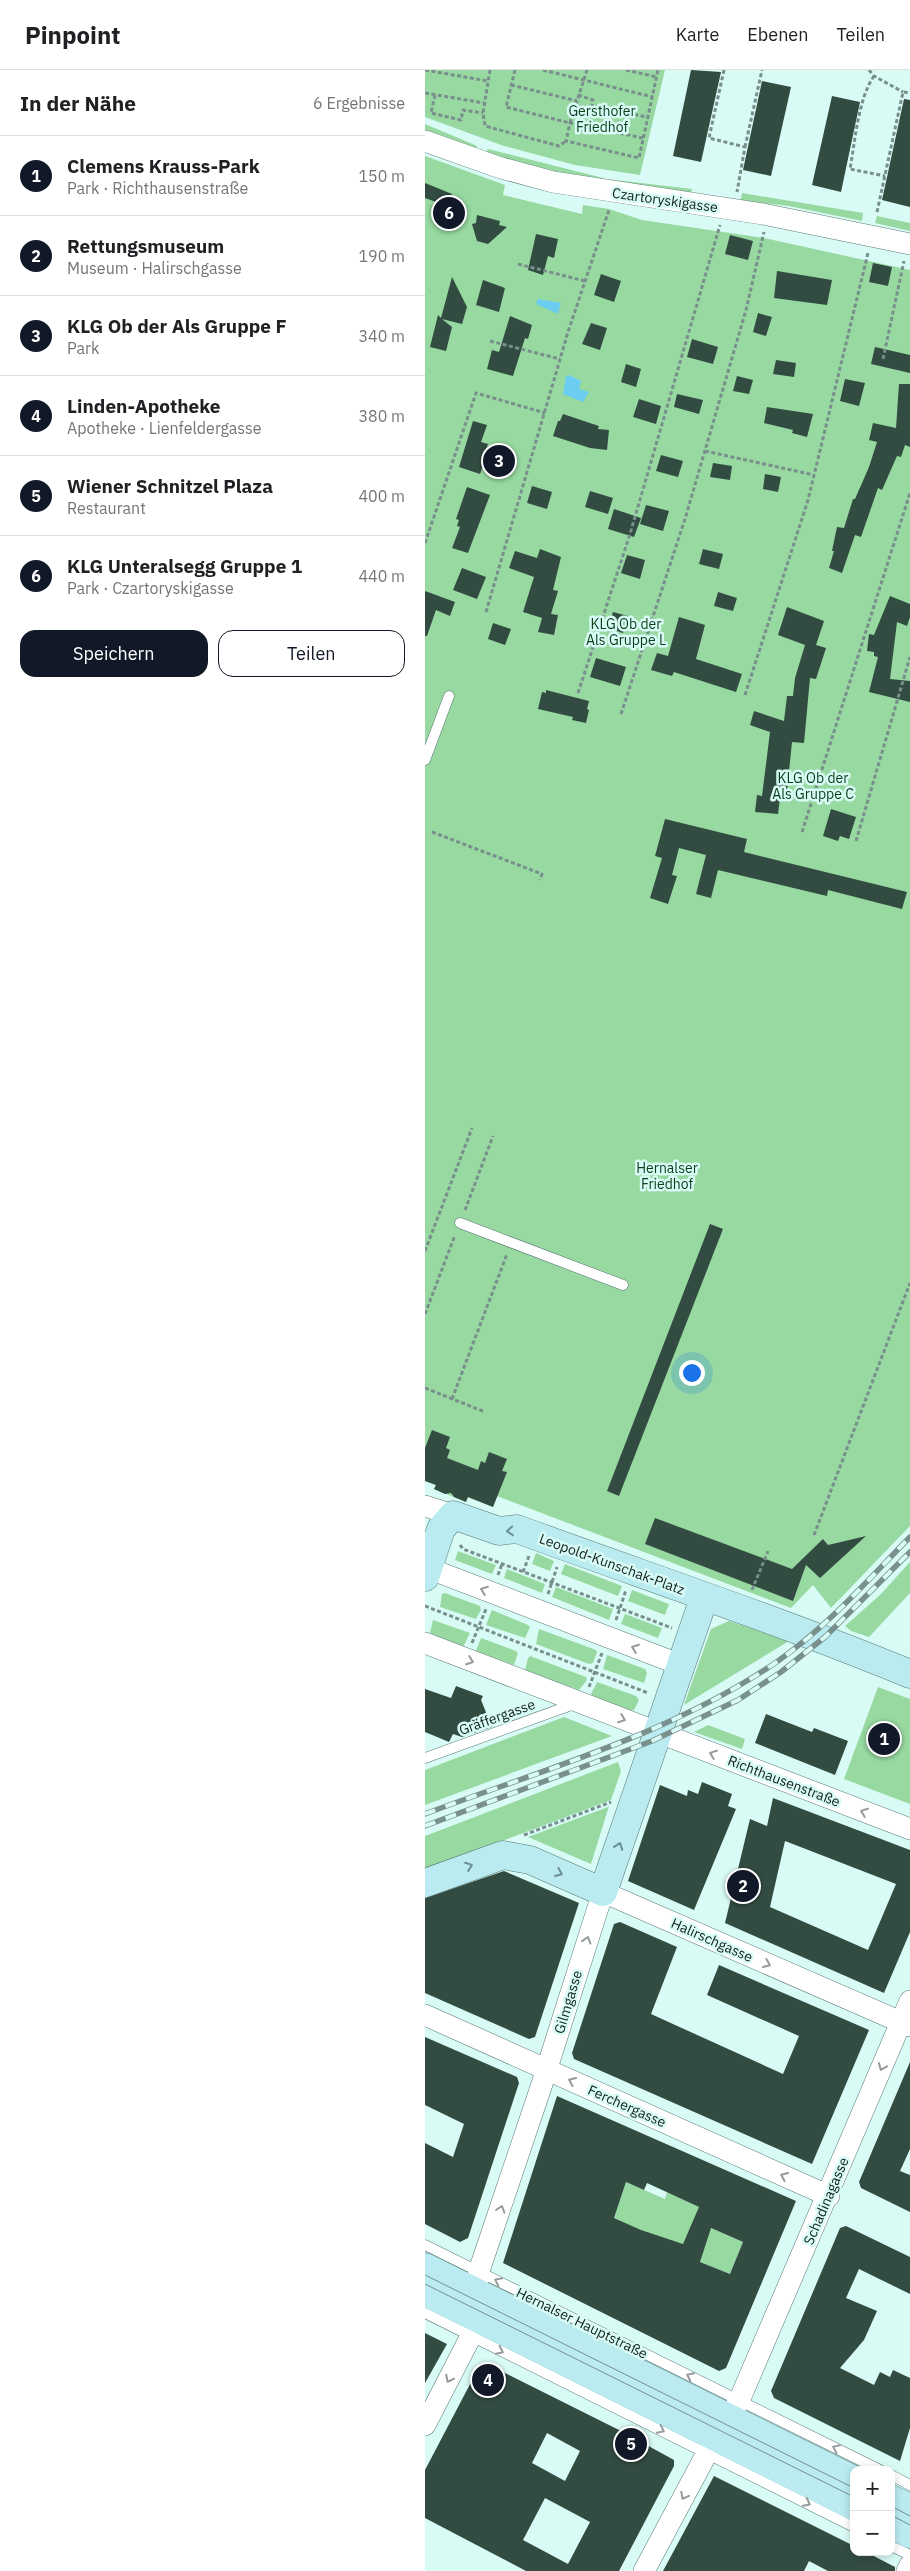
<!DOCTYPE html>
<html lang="de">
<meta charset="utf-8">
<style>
body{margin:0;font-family:"IBM Plex Sans",sans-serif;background:#f2f2f2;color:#202124}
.controls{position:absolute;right:15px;bottom:15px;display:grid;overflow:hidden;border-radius:10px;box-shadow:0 2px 8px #0003}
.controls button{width:45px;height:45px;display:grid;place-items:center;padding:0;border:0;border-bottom:1px solid #e0e0e0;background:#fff;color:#202124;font:25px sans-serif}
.you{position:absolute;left:266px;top:1302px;width:18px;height:18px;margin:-12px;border:4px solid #fff;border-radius:50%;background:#1a73e8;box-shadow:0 0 0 8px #1a73e833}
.badge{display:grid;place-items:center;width:32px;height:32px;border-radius:50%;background:#111827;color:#fff;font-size:16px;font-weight:700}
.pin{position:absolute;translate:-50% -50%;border:2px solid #fff;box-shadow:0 1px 5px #0006}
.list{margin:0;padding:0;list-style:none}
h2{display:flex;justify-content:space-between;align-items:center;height:65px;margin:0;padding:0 20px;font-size:21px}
h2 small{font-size:16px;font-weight:400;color:#757577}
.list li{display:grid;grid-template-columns:32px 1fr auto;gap:15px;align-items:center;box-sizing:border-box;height:80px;padding:0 20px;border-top:1px solid #e0e0e0}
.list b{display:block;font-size:19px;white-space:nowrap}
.list p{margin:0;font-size:16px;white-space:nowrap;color:#757577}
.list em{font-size:16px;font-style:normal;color:#757577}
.actions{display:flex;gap:10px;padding:15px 20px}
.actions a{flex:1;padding:11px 0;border:1px solid #111827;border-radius:15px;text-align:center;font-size:18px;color:#111827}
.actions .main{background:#111827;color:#fff}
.map{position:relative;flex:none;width:485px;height:2501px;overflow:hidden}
header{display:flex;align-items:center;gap:30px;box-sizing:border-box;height:70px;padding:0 25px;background:#fff;border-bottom:1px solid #e0e0e0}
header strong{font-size:24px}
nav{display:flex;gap:28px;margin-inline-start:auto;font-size:18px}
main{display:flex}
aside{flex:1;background:#fff}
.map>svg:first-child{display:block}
.green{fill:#97d9a1}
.water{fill:#6ccdf1}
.building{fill:#334c42;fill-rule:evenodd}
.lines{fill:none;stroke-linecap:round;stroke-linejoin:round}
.lane-casing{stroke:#587773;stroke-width:11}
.street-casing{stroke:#587773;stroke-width:22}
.secondary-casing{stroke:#587773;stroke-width:29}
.path{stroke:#788f8c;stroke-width:3;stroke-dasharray:4 2.5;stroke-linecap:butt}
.lane{stroke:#fff;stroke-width:10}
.street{stroke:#fff;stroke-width:21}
.secondary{stroke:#b9ebf0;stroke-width:28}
.tram{stroke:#79908d;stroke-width:1}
.rail-casing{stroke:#79908d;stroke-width:5.5}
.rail{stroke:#d9fbf6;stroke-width:4;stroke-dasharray:11;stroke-linecap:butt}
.oneway{stroke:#6e8f92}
.oneway2{stroke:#959a9a}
.labels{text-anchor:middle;stroke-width:5;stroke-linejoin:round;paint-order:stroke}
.park-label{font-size:14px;fill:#0b3d19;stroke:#d9fbf6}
.street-label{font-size:14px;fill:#131f1e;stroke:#d9fbf6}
</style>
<header>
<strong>Pinpoint</strong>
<nav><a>Karte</a><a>Ebenen</a><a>Teilen</a></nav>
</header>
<main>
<aside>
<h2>In der Nähe<small>6 Ergebnisse</small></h2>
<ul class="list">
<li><span class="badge">1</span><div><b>Clemens Krauss-Park</b><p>Park · Richthausenstraße</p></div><em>150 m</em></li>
<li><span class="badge">2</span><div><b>Rettungsmuseum</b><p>Museum · Halirschgasse</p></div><em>190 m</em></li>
<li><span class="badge">3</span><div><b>KLG Ob der Als Gruppe F</b><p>Park</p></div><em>340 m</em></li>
<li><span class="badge">4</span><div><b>Linden-Apotheke</b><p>Apotheke · Lienfeldergasse</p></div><em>380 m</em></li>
<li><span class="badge">5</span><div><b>Wiener Schnitzel Plaza</b><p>Restaurant</p></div><em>400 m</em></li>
<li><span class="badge">6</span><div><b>KLG Unteralsegg Gruppe 1</b><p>Park · Czartoryskigasse</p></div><em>440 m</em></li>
</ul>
<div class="actions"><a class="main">Speichern</a><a>Teilen</a></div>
</aside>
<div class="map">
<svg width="485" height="2501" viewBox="0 0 485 2501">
<rect width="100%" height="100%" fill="#d9fbf6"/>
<path class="green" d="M0,0H240L215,105L150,95L79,76L0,47Z
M0,54L50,75L52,76L51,81L0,62Z
M63,79L182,109L267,119L266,125L168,112L60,84Z
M0,86L80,115L78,125L157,144L158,135L184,139L217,150L339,168L485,200V1456L406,1538L388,1515L366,1538L72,1426L68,1437L42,1427L41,1432L9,1419L11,1415L0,1411Z
M317,123L438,143L437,151L364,136L316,130Z
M452,146L485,153V161L450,153Z
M33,1481L71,1495L67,1504L30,1490Z
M111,1483L129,1491L125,1501L107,1494Z
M485,1492V1523L444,1567L426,1561L420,1556L455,1525Z
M140,1494L197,1516L193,1526L136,1504Z
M82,1499L120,1514L117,1523L79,1508Z
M131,1517L188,1539L184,1550L127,1527Z
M207,1520L244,1534L240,1545L203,1531Z
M20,1523L55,1536L56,1540L51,1549L15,1537L17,1524Z
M67,1540L103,1555L105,1557L100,1568L61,1555Z
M200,1544L237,1558L233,1568L196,1554Z
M8,1550L45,1563L38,1577L5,1563Z
M304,1551L364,1571L259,1635L286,1559Z
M114,1559L171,1580L172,1582L168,1593L164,1594L111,1574Z
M56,1568L91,1581L93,1583L89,1595L51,1581Z
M182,1585L220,1599L222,1603L219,1613L178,1599Z
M105,1586L161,1607L162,1610L154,1620L100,1600L103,1588Z
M172,1612L211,1626L214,1630L209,1640L206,1641L168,1626L166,1624Z
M453,1617L485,1629V1734L419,1709Z
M139,1647L187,1666L0,1735V1700Z
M283,1655L320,1669L317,1679L269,1662Z
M193,1692L196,1701L186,1730L0,1800V1766Z
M184,1736L166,1794L103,1767L183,1737Z
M201,2112L240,2129L242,2122L274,2137L269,2151L318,2172L305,2204L275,2192L278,2180L228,2166L189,2148Z"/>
<path class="water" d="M113,229L136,233L133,244L111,234Z
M144,305L156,311L154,319L164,322L158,332L138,324L141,306Z"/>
<path class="building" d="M266,0L296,2L276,92L248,86Z
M337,11L366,17L346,106L318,100Z
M407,26L435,32L416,122L387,115Z
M479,29L485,30V137L457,130Z
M0,113L27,124L22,136L0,128Z
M52,145L75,151L74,155L82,157L63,174L52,171L47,154L51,153Z
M111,164L133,169L129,188L123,186L118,205L103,200Z
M305,165L328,171L323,190L300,184Z
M448,193L467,197L463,216L444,212Z
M352,201L407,210L402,235L349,228Z
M176,204L196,211L189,232L169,225Z
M27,207L42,237L37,254L17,249L27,257L21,281L5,277L13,245L16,248Z
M58,210L80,218L74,242L51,235Z
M333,243L347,247L341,266L328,262Z
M85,246L107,255L103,269L100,268L88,306L62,299L67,280L74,282Z
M166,253L182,258L175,280L157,274Z
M267,269L293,277L288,294L262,287Z
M450,277L485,285V303L446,294Z
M351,290L371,293L369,307L348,304Z
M201,294L216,299L211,317L196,312Z
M312,306L328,310L324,324L308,321Z
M420,309L440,313L434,336L415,331Z
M474,314H485V377L480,375L476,387L472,386L457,420L453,418L436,467L430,465L417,503L404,498L409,481H407L412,457L419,458L428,429H430L444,397L452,372L444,370L448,353L471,358Z
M252,324L278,330L274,344L249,337Z
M214,329L236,336L231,354L208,347Z
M342,337L388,344L382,367L367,363L368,360L339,353Z
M138,344L174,356L173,359L184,360L182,380L165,378L128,366L133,351H135Z
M48,351L62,355L56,372L63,374L61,380H63L55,404L34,397Z
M236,385L258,391L253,407L231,401Z
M288,393L307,396L305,410L285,407Z
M340,404L356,407L353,422L338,419Z
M107,416L127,422L122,439L102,433Z
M42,417L65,425L43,483L27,478L35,457L32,456L34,450L31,449Z
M165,421L188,428L183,444L160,437Z
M221,435L244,441L238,461L215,454Z
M189,439L216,448L209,467L183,459Z
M115,479L136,487L128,520L133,521L126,544L133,545L129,565L113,562L117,548L98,542L109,507L84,498L90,481L112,488Z
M278,479L298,484L294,499L274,494Z
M202,485L220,490L215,509L196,503Z
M37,498L61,507L52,529L28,520Z
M0,521L30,532L25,546L11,540L2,566H0Z
M293,522L312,528L308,541L289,536Z
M465,526L485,534V547L482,556L472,552L465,609L485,611V632L444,622L453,587L449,586V582L442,581L444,564L449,565Z
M362,537L399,551L391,575L401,578L391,609L385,608L379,673L367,672L362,721L356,720L353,744L330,742L332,725L337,726L345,662L325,655L329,641L359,651L362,626H368L370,608L380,575L353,565Z
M188,542L203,546L198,563L183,558Z
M254,547L280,555L271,589L317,604L311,622L249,602L247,606L226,600L232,583L243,586Z
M68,553L86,559L80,575L63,569Z
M171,588L201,597L195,616L165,607Z
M121,620L164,631L162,639L164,640L161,653L147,650L148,647L113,639L117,622L121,623Z
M406,739L431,747L424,769L415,766L413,771L398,766Z
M240,749L322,769L319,782L482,822L477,839L403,820L402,826L293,800L286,828L271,824L281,785L254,778L247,805L252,806L243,834L225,828L237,788L230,786Z
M285,1154L298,1159L194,1426L182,1421Z
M7,1360L25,1367L21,1378L25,1380L22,1388L53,1400L56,1391L60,1393L64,1382L82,1389L77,1401L82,1402L68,1437L43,1427L41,1432L29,1427L26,1423L20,1424L9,1419L11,1415L0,1411V1378Z
M230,1448L367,1499L398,1469L403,1475L441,1466L395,1508L381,1495L368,1531L220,1474Z
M31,1616L58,1626L56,1630L67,1657L37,1667L28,1664L24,1672L0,1662V1619L26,1628Z
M341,1644L387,1662L389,1658L423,1671L410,1705L330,1673Z
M277,1712L307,1724L303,1736L311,1739L269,1840L203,1811L235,1715L262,1726L263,1720L273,1724Z
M348,1728L485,1780V1862L459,1923L300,1853L325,1749L342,1756ZM360,1771L471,1814L443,1880L345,1837Z
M79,1801L154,1833L110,1967L104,1969L0,1923V1828Z
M195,1852L252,1877L226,1944L358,2004L374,1966L282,1925L294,1895L444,1960L387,2094L149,1989L147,1983L189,1854Z
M0,1967L92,2007L94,2013L43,2168L35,2172L0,2154V2073L28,2087L39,2054L0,2035Z
M485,1992V2079L475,2101L485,2105V2142L436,2118L434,2112Z
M132,2026L371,2131L301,2298L294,2301L78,2193ZM201,2112L219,2120L222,2113L274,2137L258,2174L216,2160L189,2148ZM286,2158L318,2172L305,2204L275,2192Z
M421,2156L485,2187V2224L434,2199L421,2228L452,2241L439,2270L415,2298L449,2315L455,2302L465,2307L468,2300L485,2308V2358L475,2391L349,2328L346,2321L415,2158Z
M0,2263L22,2274L0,2313Z
M62,2294L198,2362L249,2390V2396L194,2501H101L0,2448V2400L54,2297ZM122,2363L155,2381L140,2411L107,2393ZM120,2428L165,2452L143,2494L98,2470Z
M289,2406L429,2476V2482H441L470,2497V2501H403L384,2491L379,2501H238Z"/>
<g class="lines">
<g class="lane-casing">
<path id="lane" d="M0,690L24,626
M35,1153L198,1215
M0,1688L152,1633
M0,2175L455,2400
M0,2243L429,2457
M466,2405L485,2415
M466,2476L485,2485"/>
</g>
<g class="street-casing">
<path id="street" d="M0,71L73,97L128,112L338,144L485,174
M0,1436L28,1445
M0,1497L256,1595
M0,1573L485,1759
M0,1945L404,2126
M0,2355L46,2266L54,2201L117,2014L178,1822L485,1956
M219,2501L282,2383L314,2331L485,1931
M482,2501L485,2495"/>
</g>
<g class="secondary-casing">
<path id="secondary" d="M0,1507L16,1459L28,1445L74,1461L92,1459C223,1507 356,1551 485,1604
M0,1813L78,1785L105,1790L178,1822L279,1528
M0,2197L429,2410
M0,2222L429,2436
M466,2429L485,2438
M466,2454L485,2464"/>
</g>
<path class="path" d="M0,0L63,11
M65,0L58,43L60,56L134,76L141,71
M90,0L81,37L145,53L162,0
M118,0L228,27
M201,0L232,7
M299,0L284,68L320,77L312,122
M444,0L449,6L478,22
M449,6C433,29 430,72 425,99L460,106
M86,15L152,31
M0,23L59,33
M10,25L6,43L36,50L38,40L58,43
M153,25L168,30L167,36L222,47
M218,68L145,53L141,71L214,88L233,0
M320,77L337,0
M452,142L478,22L485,23
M93,194L160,211
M65,271L135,289
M458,289L479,191
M280,381L389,405
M0,473L51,323L120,343
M61,542L143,262L184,140
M153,623L205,464L295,155
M320,625L383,430L443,183
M196,644L260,449L321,240L339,162
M7,762L117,804L115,810
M377,762L485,423
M431,771L485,587
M40,1140L68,1066
M0,1181L47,1058
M0,1244L30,1165
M0,1318L60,1342
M27,1329L82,1184
M389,1465L485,1213
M35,1475L38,1479L247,1558
M98,1502L104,1486
M73,1505L77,1494
M327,1520L343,1481
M123,1524L132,1497
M0,1536L223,1623
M191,1550L201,1520
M47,1573L61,1539
M164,1617L177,1583
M99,1765L186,1732"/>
<use href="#lane" class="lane"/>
<use href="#street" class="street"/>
<use href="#secondary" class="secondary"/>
<path class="tram" d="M0,2205L429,2418
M0,2214L429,2427
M466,2436L485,2446
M466,2445L485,2455"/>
<g class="rail-casing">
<path id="rail" d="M0,1744C119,1699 247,1664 353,1591C403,1556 443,1510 485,1467
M0,1756L227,1671L313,1630L356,1602L400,1567L485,1482"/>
</g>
<use href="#rail" class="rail"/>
</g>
<defs><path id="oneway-chevron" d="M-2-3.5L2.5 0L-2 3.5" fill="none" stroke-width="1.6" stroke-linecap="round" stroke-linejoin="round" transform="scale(1.25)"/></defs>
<g class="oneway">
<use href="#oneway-chevron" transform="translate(85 1461) rotate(175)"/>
<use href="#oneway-chevron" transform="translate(194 1776) rotate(-70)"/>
<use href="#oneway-chevron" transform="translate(44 1796) rotate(-21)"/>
<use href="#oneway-chevron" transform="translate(134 1803) rotate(23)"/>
</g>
<g class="oneway2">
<use href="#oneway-chevron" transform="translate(59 1520) rotate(-159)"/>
<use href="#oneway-chevron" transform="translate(210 1578) rotate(-159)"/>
<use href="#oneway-chevron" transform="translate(45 1591) rotate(21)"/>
<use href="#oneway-chevron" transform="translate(197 1649) rotate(21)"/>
<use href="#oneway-chevron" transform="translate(288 1684) rotate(-159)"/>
<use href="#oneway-chevron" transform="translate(439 1742) rotate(-159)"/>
<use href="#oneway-chevron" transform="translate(162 1870) rotate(-73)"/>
<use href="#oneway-chevron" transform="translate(342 1894) rotate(23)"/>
<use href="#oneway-chevron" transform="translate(457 1997) rotate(113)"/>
<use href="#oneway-chevron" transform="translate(147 2011) rotate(-156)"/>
<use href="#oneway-chevron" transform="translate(359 2106) rotate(-156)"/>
<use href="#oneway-chevron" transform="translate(76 2139) rotate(-72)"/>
<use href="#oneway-chevron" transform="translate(73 2211) rotate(-154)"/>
<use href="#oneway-chevron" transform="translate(75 2281) rotate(26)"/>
<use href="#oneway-chevron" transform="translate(265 2306) rotate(-154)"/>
<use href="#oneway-chevron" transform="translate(24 2309) rotate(117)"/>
<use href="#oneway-chevron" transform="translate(236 2360) rotate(26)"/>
<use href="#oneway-chevron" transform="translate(411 2378) rotate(-154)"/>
<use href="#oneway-chevron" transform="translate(259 2426) rotate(118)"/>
<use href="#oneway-chevron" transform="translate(382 2433) rotate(27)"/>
</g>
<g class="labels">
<g class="park-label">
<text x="177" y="46">Gersthofer<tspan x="177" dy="16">Friedhof</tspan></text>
<text x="201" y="559">KLG Ob der<tspan x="201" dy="16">Als Gruppe L</tspan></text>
<text x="388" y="713">KLG Ob der<tspan x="388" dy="16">Als Gruppe C</tspan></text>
<text x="242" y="1103">Hernalser<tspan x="242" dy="16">Friedhof</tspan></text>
</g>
<g class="street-label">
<text transform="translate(240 130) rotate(8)" y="5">Czartoryskigasse</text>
<text transform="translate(187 1494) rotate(20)" y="5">Leopold-Kunschak-Platz</text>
<text transform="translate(72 1647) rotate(-20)" y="5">Gräffergasse</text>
<text transform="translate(359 1711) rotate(21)" y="5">Richthausenstraße</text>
<text transform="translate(287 1870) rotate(24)" y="5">Halirschgasse</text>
<text transform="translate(143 1932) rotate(-73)" y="5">Gilmgasse</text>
<text transform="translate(202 2036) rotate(24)" y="5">Ferchergasse</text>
<text transform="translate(401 2131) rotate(-67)" y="5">Schadinagasse</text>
<text transform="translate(157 2253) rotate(26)" y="5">Hernalser Hauptstraße</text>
</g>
</g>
</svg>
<div class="controls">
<button>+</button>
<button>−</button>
</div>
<div class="you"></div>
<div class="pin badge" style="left:459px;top:1669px">1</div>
<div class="pin badge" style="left:318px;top:1816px">2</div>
<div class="pin badge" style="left:74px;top:391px">3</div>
<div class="pin badge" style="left:63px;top:2310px">4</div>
<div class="pin badge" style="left:206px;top:2374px">5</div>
<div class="pin badge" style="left:24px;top:143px">6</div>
</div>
</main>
